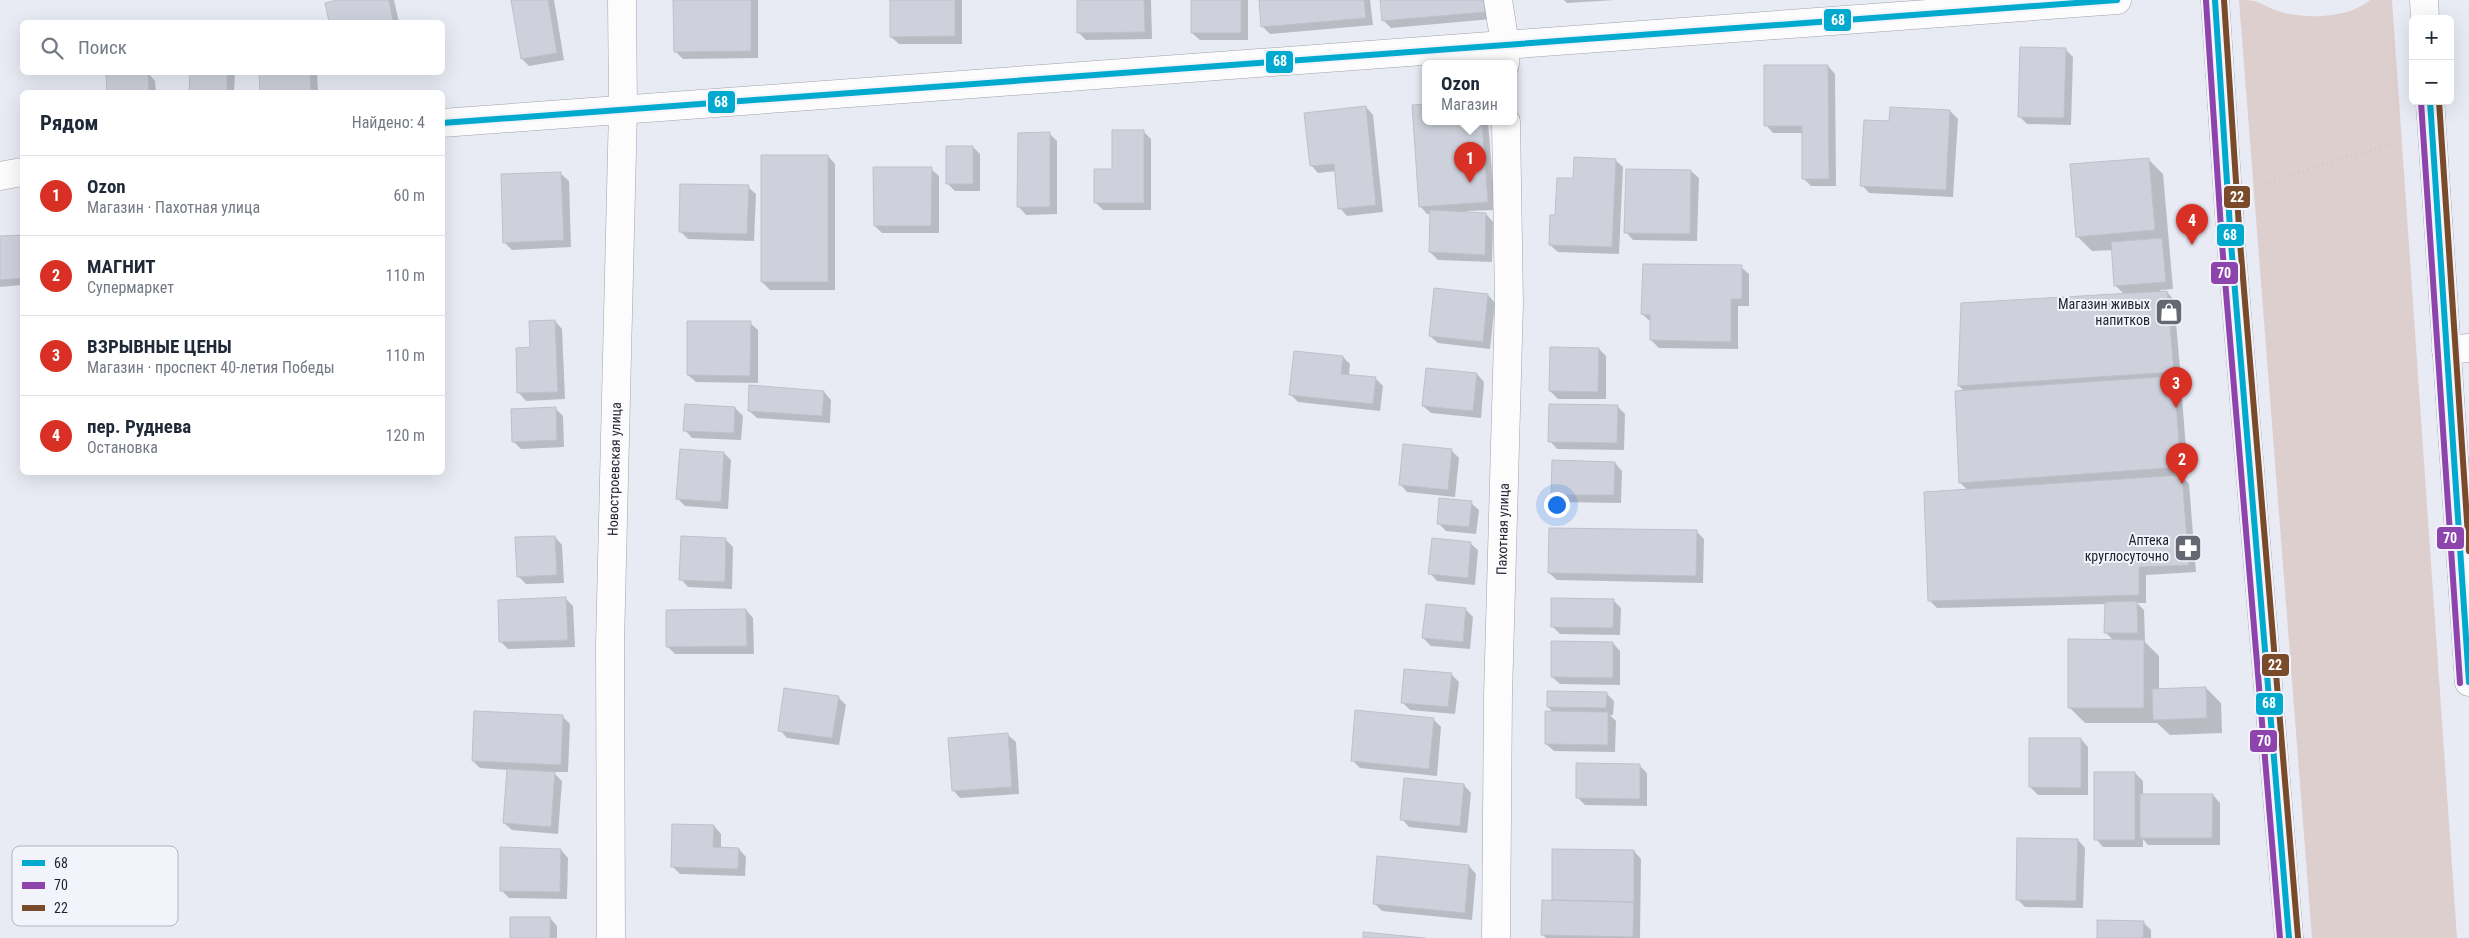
<!DOCTYPE html>
<html lang="ru">
<meta charset="utf-8">
<style>
body{margin:0;font-family:"Roboto Condensed",sans-serif;background:#f6f6f7;color:#1f2937}
.controls{position:absolute;right:15px;top:15px;display:grid;overflow:hidden;border-radius:8px;box-shadow:0 5px 20px #0002}
.controls button{width:45px;height:45px;display:grid;place-items:center;padding:0;border:0;border-bottom:1px solid #e0e1e3;background:#fff;color:#1f2937;font:25px sans-serif}
.you{position:absolute;left:1556px;top:504px;width:18px;height:18px;margin:-12px;border:4px solid #fff;border-radius:50%;background:#1a73e8;box-shadow:0 0 0 8px #1a73e833}
.badge{display:grid;place-items:center;width:32px;height:32px;border-radius:50%;background:#d93025;color:#fff;font-size:16px;font-weight:700}
.pin{position:absolute;translate:-50% -41px;filter:drop-shadow(0 1px 2px #0008)}
.pin::after{content:'';position:absolute;top:26px;width:18px;height:15px;background:inherit;clip-path:polygon(0 0,100% 0,50% 100%)}
.popup{position:absolute;left:1422px;top:60px;width:95px;height:65px;box-sizing:border-box;display:grid;place-content:center;border-radius:8px;background:#fff;filter:drop-shadow(0 1px 4px #0005);font-size:16px;white-space:nowrap;color:#747a83}
.popup b{font-size:19px;color:#1f2937}
.popup::after{content:'';position:absolute;left:50%;top:100%;margin-left:-10px;border:10px solid transparent;border-top-color:#fff}
.list{margin:0;padding:0;list-style:none}
h2{display:flex;justify-content:space-between;align-items:center;height:65px;margin:0;padding:0 20px;font-size:21px}
h2 small{font-size:16px;font-weight:400;color:#747a83}
.list li{display:grid;grid-template-columns:32px 1fr auto;gap:15px;align-items:center;box-sizing:border-box;height:80px;padding:0 20px;border-top:1px solid #e0e1e3}
.list b{display:block;font-size:19px;white-space:nowrap}
.list p{margin:0;font-size:16px;white-space:nowrap;color:#747a83}
.list em{font-size:16px;font-style:normal;color:#747a83}
.icon{flex:none;width:28px;height:28px;fill:none;stroke:currentColor;stroke-width:2;stroke-linecap:round;stroke-linejoin:round}
.map{position:relative;flex:none;width:2469px;height:938px;overflow:hidden}
.search{position:absolute;background:#fff;box-shadow:0 5px 20px #0002;left:20px;top:20px;width:425px;height:55px;display:flex;align-items:center;gap:12px;box-sizing:border-box;padding:0 18px;border-radius:8px;color:#747a83;font-size:19px}
.panel{position:absolute;background:#fff;box-shadow:0 5px 20px #0002;left:20px;top:90px;width:425px;height:385px;border-radius:8px}
.map>svg:first-child{display:block}
.green{fill:#decfcf}
.shadow{fill:#0003}
.building{fill:#ced1db;stroke:#bec0ca}
.lines{fill:none;stroke-linecap:round;stroke-linejoin:round}
.minor-casing{stroke:#a0a2ac;stroke-width:29}
.major-casing{stroke:#a0a2ac;stroke-width:29}
.path{stroke:#c8c9cd;stroke-width:3;stroke-dasharray:1 4;stroke-linecap:butt}
.minor{stroke:#fcfcfd;stroke-width:28}
.major{stroke:#fcfcfd;stroke-width:28}
.bus-1-casing{stroke:#f3f4fb;stroke-width:10}
.bus-2-casing{stroke:#f3f4fb;stroke-width:10}
.bus-3-casing{stroke:#f3f4fb;stroke-width:10}
.bus-1{stroke:#00a9ce;stroke-width:6}
.bus-2{stroke:#8e44ad;stroke-width:6}
.bus-3{stroke:#7a4b2a;stroke-width:6}
.labels{text-anchor:middle;stroke-width:4;stroke-linejoin:round;paint-order:stroke}
.poi-label{font-size:14px;fill:#1f222d;stroke:#f3f4fb;text-anchor:end}
.street-label{font-size:14px;fill:#1f222d;stroke:#f3f4fb}
.key{fill:#f3f4fb;stroke:#b3b5bd;stroke-width:1}
.key-label{font-size:14px;fill:#1f222d}
.line-badge{stroke:#f3f4fb;stroke-width:2}
.badge-label{font-size:14px;text-anchor:middle;font-weight:bold;fill:#fff}
</style>
<div class="map">
<svg width="2469" height="938" viewBox="0 0 2469 938">
<rect width="100%" height="100%" fill="#e8eaf4"/>
<path class="green" d="M2239,0C2261,0 2257,3 2275,10C2302,20 2348,19 2370,0H2392L2457,938H2312Z"/>
<path class="shadow" d="M343,0H394L399,22H331L327,4Z
M512,0H554L564,60L529,66L522,59Z
M674,0H758V58L683,59L675,51Z
M891,0H962V44H899L891,37Z
M1078,0H1151L1152,39L1086,40L1079,33Z
M1192,0H1248V40H1200L1192,33Z
M1260,0H1370L1373,25L1270,34L1262,26Z
M1382,0H1490L1492,19L1391,28L1383,20Z
M1564,0H1615L1567,3Z
M2066,50L2073,57L2071,125L2027,124L2019,116Z
M1828,66L1835,74L1836,186H1811L1803,178V133H1773L1766,125Z
M191,72H235L234,92H191Z
M261,72H317L318,92H262Z
M148,73L155,81L156,92H108L107,76Z
M1426,105V122H1488L1495,210L1466,211L1467,213L1486,214L1493,222L1492,262L1438,260L1430,252L1431,214H1427L1420,206L1413,106Z
M1366,107L1373,115L1383,212L1347,216L1340,208L1336,171L1318,173L1311,165Z
M1950,111L1958,119L1953,197L1869,193L1862,185Z
M1144,132L1151,139V210H1103L1095,202L1113,170Z
M1050,134L1057,141V214L1026,215L1019,207Z
M973,147L980,154V191H955L948,184Z
M828,156L835,164V290H770L762,282Z
M2148,159L2163,174L2173,289L2160,290V292H2167L2174,300L2181,380H2175L2181,385L2188,474L2180,475L2189,484L2196,572L2146,575V603H2137L2144,610L2145,642L2159,656V690L2206,688L2221,703L2222,733L2170,735L2157,723H2085L2069,707L2114,641L2106,633V604L1937,608L1929,600L1968,490L1960,483L1965,392L1959,386L2124,294L2115,285L2113,250L2092,251L2077,236Z
M1615,160L1623,167L1619,254L1558,252L1550,245L1556,216L1574,180Z
M931,169L939,176V233H882L875,226Z
M1691,171L1699,178L1697,241L1633,240L1626,232Z
M561,174L569,181L571,247L512,250L504,242Z
M748,187L756,194L754,241L688,239L680,231Z
M21,236L22,285L0,287V238Z
M1741,267L1749,274V306H1738V349L1659,348L1651,340L1650,321L1642,314Z
M1488,295L1495,303L1490,349L1438,343L1430,336Z
M555,321L562,329L565,399L526,401L519,393L517,349H531Z
M750,323L758,330V383L696,382L688,375Z
M1599,349L1606,356V399H1558L1550,391Z
M1343,357L1350,364L1349,376L1375,378L1383,386L1380,411L1298,402L1291,395Z
M1477,374L1484,382L1481,418L1431,413L1423,406Z
M824,392L831,400L830,423L757,418L749,411Z
M1617,406L1625,414L1624,450L1557,449L1550,441Z
M555,408L563,416L564,447L521,449L513,441Z
M735,408L743,416L741,440L692,438L685,430Z
M1451,450L1459,458L1455,497L1407,492L1400,484Z
M724,453L731,460L728,509L685,506L678,499Z
M1615,463L1622,471L1621,503L1560,502L1552,494Z
M1471,503L1479,510L1476,534L1446,531L1438,523Z
M1697,532L1704,539L1703,583L1557,580L1549,573Z
M555,537L562,545L564,583L526,584L518,576Z
M726,540L733,547L732,589L688,587L681,579Z
M1470,543L1478,550L1475,585L1437,581L1430,573Z
M566,599L573,606L575,647L508,649L500,641Z
M1613,600L1621,608L1620,635L1560,634L1552,626Z
M1465,609L1473,617L1470,649L1431,646L1423,638Z
M746,610L753,618L754,654H675L667,646Z
M1613,643L1620,651V685L1560,684L1552,677Z
M1451,674L1459,682L1455,714L1410,710L1402,702Z
M1606,693L1614,701L1613,715H1610L1616,721L1615,752L1554,751L1546,744L1554,713L1548,707Z
M838,697L846,705L839,745L787,738L780,730Z
M562,716L570,724L568,772H553L562,781L558,834L512,830L504,823L508,770L480,768L473,761Z
M1433,719L1441,727L1437,776L1360,768L1352,760Z
M1008,735L1016,742L1019,794L960,798L953,790Z
M2081,739L2088,747V795H2038L2030,787Z
M1640,766L1647,773V806L1585,805L1577,797Z
M2135,773L2143,781V795H2213L2220,803V845H2148L2143,839V847H2103L2096,839Z
M1464,785L1471,793L1467,833L1409,827L1402,819Z
M714,826L721,834V848L739,849L746,857L745,876L680,874L672,866Z
M2078,840L2085,848L2083,908L2025,907L2017,899Z
M561,850L568,858L567,899L509,898L501,890Z
M1554,850L1634,851L1641,859L1640,938H1546L1543,935L1553,902Z
M1469,866L1476,874L1472,920L1382,911L1374,903Z
M550,918L557,926V938H511Z
M2143,922L2151,930V938H2098Z"/>
<path class="building" d="M337,0H389L393,22H329L325,3Z
M511,0H548L557,53L521,59Z
M673,0H751V51L674,52Z
M890,0H955V36L890,37Z
M1077,0H1144L1145,32L1077,33Z
M1191,0H1241V33H1191Z
M1259,0H1364L1366,18L1261,27Z
M1380,0H1484L1485,12L1382,21Z
M2020,47L2066,48L2064,118L2018,117Z
M1764,65H1828L1829,179H1802V126H1764Z
M148,72L149,92H107L106,75Z
M190,72H227V92H189Z
M259,72H310L311,92H260Z
M1426,104V122H1482L1488,202L1419,207L1412,105Z
M1366,106L1376,205L1338,209L1334,164L1310,166L1304,113Z
M1890,107L1950,110L1946,190L1860,186L1864,120L1889,121Z
M1112,130H1144V203H1094V169H1112Z
M1050,132V207H1017L1018,133Z
M946,146H973V184H946Z
M761,155H828V282H761Z
M1574,157L1616,159L1612,247L1549,245L1550,215H1555L1557,178H1573Z
M2149,158L2155,230L2076,237L2070,164Z
M873,167H932L931,226H874Z
M1626,169L1691,170L1690,234L1624,233Z
M561,172L564,240L503,243L501,174Z
M680,184L749,185L747,234L679,232Z
M1430,210L1486,213L1485,255L1429,252Z
M22,235V278L0,280V236Z
M2162,238L2166,282L2114,286L2111,242Z
M1643,264L1742,265V299H1731V342L1650,340V315L1641,314Z
M1434,288L1488,294L1483,342L1429,336Z
M2167,291L2174,372L1958,386L1961,303Z
M555,320L558,392L517,393L516,348L530,347L529,321Z
M687,321H751L750,376L687,375Z
M1550,347L1599,348L1598,392L1549,391Z
M1294,351L1343,356L1341,374L1376,377L1373,404L1289,395Z
M1426,368L1477,373L1473,411L1422,406Z
M2174,376L2181,467L1959,483L1955,391Z
M749,385L824,391L822,416L748,411Z
M685,404L735,407L734,433L683,431Z
M1549,404L1618,405L1617,443L1548,442Z
M556,407L557,440L512,442L511,409Z
M1403,444L1452,449L1448,490L1399,485Z
M680,449L724,452L721,502L676,499Z
M1552,460L1615,462L1614,495H1551Z
M2182,475L2189,565L2139,567V595L1928,601L1924,492Z
M1439,498L1472,501L1469,527L1437,524Z
M1549,528L1697,530L1696,576L1548,573Z
M555,536L557,575L517,577L515,537Z
M681,536L726,538L725,582L679,580Z
M1432,538L1471,542L1468,578L1428,574Z
M566,597L568,640L499,642L498,600Z
M1551,598L1614,599L1613,628L1551,627Z
M2137,601L2138,633H2104L2105,602Z
M1426,604L1466,608L1463,642L1422,638Z
M746,609L747,646L666,647V610Z
M2068,639L2144,640V708H2068Z
M1551,641L1613,642V678L1551,677Z
M1404,669L1452,673L1448,707L1401,703Z
M2206,687L2207,718L2153,720L2152,689Z
M784,688L839,696L832,738L778,731Z
M1547,691L1607,692L1606,708L1547,707Z
M1355,710L1434,718L1429,769L1351,761Z
M474,711L563,715L561,765L472,761Z
M1545,711L1608,712V745L1545,744Z
M1008,733L1012,787L952,791L948,738Z
M2029,738H2081V788L2029,787Z
M1576,763L1640,764V799L1576,798Z
M507,769L555,772L551,827L503,823Z
M2094,772H2135V840H2094Z
M1404,778L1464,784L1460,826L1400,820Z
M2140,794H2213L2212,838H2140Z
M672,824L714,825L713,847L739,848L738,869L671,867Z
M2017,838L2078,839L2076,901L2016,900Z
M500,847L561,849L560,892L500,891Z
M1552,849L1634,850V902L1552,900Z
M1377,856L1469,865L1465,913L1373,904Z
M1542,900L1634,902L1633,937L1541,935Z
M510,917H550V938H510Z
M2097,920L2144,921L2143,938H2097Z
M1363,932L1425,938H1363Z"/>
<g class="lines">
<g class="minor-casing">
<g id="minor">
<path d="M1498,0L1505,44V64"/>
<path d="M442,123L2117,0"/>
<path d="M0,176L22,172"/>
<path d="M2446,350L2469,348"/>
<path id="s1" d="M611,938L610,644L623,109L622,0"/>
<path id="s2" d="M1496,938L1498,695L1509,303L1506,122"/>
</g>
</g>
<g class="major-casing">
<path id="major" d="M2215,0L2231,243L2289,938
M2424,0L2425,19
M2430,101L2469,682"/>
</g>
<path class="path" d="M2260,184L2398,142"/>
<use href="#minor" class="minor"/>
<use href="#major" class="major"/>
<g class="bus-1-casing">
<path id="bus-1" d="M2215,0L2231,243L2289,938
M2430,101L2469,682
M442,123L2117,0"/>
</g>
<g class="bus-2-casing">
<path id="bus-2" d="M2206,1L2222,244L2280,938
M2421,102L2460,683"/>
</g>
<g class="bus-3-casing">
<path id="bus-3" d="M2224,0L2240,242L2298,937
M2439,101L2469,551"/>
</g>
<use href="#bus-1" class="bus-1"/>
<use href="#bus-2" class="bus-2"/>
<use href="#bus-3" class="bus-3"/>
</g>
<defs>
<g id="shop-square" transform="scale(1.4375)"><rect x="-9" y="-9" width="18" height="18" rx="4" fill="#656873" stroke="#f3f4fb"/><path d="M-5-2.5h2.3a2.7 3.5 0 0 1 5.4 0H5L5.5 6h-11ZM-1.5-2.5h3a1.5 2.3 0 0 0-3 0Z" fill="#fff"/></g>
<g id="pharmacy-square" transform="scale(1.4375)"><rect x="-9" y="-9" width="18" height="18" rx="4" fill="#656873" stroke="#f3f4fb"/><path d="M-2-6h4v4h4v4h-4v4h-4v-4h-4v-4h4Z" fill="#fff"/></g>
</defs>
<g fill-rule="evenodd">
<use href="#shop-square" x="2169" y="312"/>
<use href="#pharmacy-square" x="2188" y="548"/>
</g>
<g class="labels">
<g class="poi-label">
<text x="2150" y="309">Магазин живых<tspan x="2150" dy="16">напитков</tspan></text>
<text x="2169" y="545">Аптека<tspan x="2169" dy="16">круглосуточно</tspan></text>
</g>
<g class="street-label">
<text dy="5" stroke="none"><textPath href="#s1" startOffset="469">Новостроевская улица</textPath></text>
<text dy="5" stroke="none"><textPath href="#s2" startOffset="409">Пахотная улица</textPath></text>
</g>
</g>
<rect x="12" y="846" width="166" height="80" rx="8" class="key"/>
<rect x="22" y="860" width="23" height="6" fill="#00a9ce"/>
<rect x="22" y="882" width="23" height="7" fill="#8e44ad"/>
<rect x="22" y="905" width="23" height="6" fill="#7a4b2a"/>
<g class="key-label">
<text x="54" y="868">68</text>
<text x="54" y="890">70</text>
<text x="54" y="913">22</text>
</g>
<g class="line-badge">
<rect x="1823" y="8" width="29" height="24" rx="5" fill="#00a9ce"/>
<rect x="1265" y="50" width="29" height="24" rx="5" fill="#00a9ce"/>
<rect x="707" y="90" width="29" height="24" rx="5" fill="#00a9ce"/>
<rect x="2223" y="185" width="28" height="24" rx="5" fill="#7a4b2a"/>
<rect x="2216" y="223" width="29" height="24" rx="5" fill="#00a9ce"/>
<rect x="2210" y="261" width="29" height="24" rx="5" fill="#8e44ad"/>
<rect x="2436" y="526" width="29" height="24" rx="5" fill="#8e44ad"/>
<rect x="2261" y="653" width="29" height="24" rx="5" fill="#7a4b2a"/>
<rect x="2255" y="692" width="29" height="24" rx="5" fill="#00a9ce"/>
<rect x="2249" y="729" width="29" height="24" rx="5" fill="#8e44ad"/>
</g>
<g class="badge-label">
<text x="1838" y="25">68</text>
<text x="1280" y="66">68</text>
<text x="721" y="107">68</text>
<text x="2237" y="202">22</text>
<text x="2230" y="240">68</text>
<text x="2224" y="278">70</text>
<text x="2450" y="543">70</text>
<text x="2275" y="670">22</text>
<text x="2269" y="708">68</text>
<text x="2264" y="746">70</text>
</g>
</svg>
<div class="controls">
<button>+</button>
<button>−</button>
</div>
<div class="you"></div>
<div class="pin badge" style="left:1470px;top:183px">1</div>
<div class="popup"><b>Ozon</b>Магазин</div>
<div class="pin badge" style="left:2182px;top:484px">2</div>
<div class="pin badge" style="left:2176px;top:408px">3</div>
<div class="pin badge" style="left:2192px;top:245px">4</div>
<div class="search"><svg class="icon" aria-label="search" viewBox="0 0 24 24"><circle cx="10" cy="10" r="6"/><path d="M15 15l6 6"/></svg>Поиск</div>
<section class="panel">
<h2>Рядом<small>Найдено: 4</small></h2>
<ul class="list">
<li><span class="badge">1</span><div><b>Ozon</b><p>Магазин · Пахотная улица</p></div><em>60 m</em></li>
<li><span class="badge">2</span><div><b>МАГНИТ</b><p>Супермаркет</p></div><em>110 m</em></li>
<li><span class="badge">3</span><div><b>ВЗРЫВНЫЕ ЦЕНЫ</b><p>Магазин · проспект 40-летия Победы</p></div><em>110 m</em></li>
<li><span class="badge">4</span><div><b>пер. Руднева</b><p>Остановка</p></div><em>120 m</em></li>
</ul>
</section>
</div>
